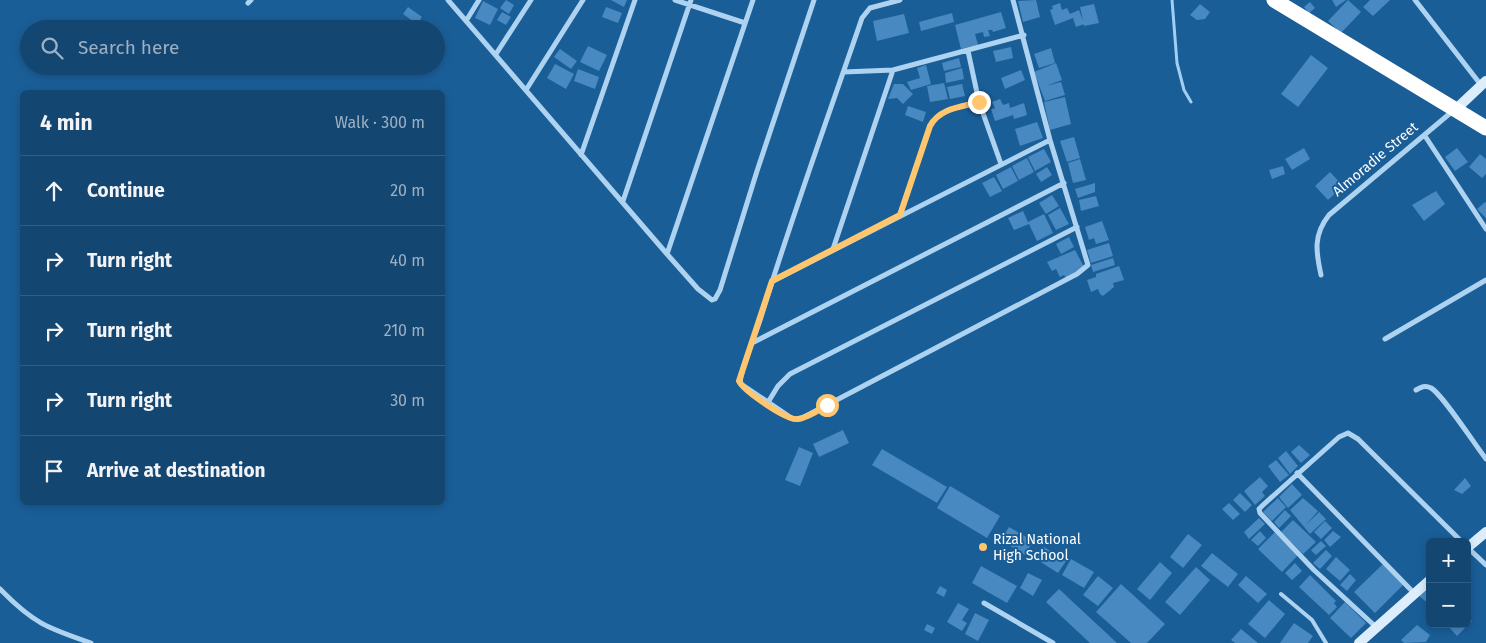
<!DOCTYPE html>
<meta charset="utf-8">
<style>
body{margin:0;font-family:"Fira Sans",sans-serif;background:#21507a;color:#f1f3f6}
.controls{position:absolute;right:15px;bottom:15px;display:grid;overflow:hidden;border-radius:8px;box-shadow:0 2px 8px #0003}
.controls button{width:45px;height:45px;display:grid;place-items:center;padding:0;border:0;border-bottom:1px solid #335e84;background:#144672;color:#f1f3f6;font:25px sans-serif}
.stop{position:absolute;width:15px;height:15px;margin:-11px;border:4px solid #ffc66d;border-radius:50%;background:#fff}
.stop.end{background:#ffc66d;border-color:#fff;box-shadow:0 1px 5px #0008}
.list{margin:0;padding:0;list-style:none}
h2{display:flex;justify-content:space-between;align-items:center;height:65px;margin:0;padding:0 20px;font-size:21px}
h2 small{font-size:16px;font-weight:400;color:#9db1c4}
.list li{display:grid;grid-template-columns:32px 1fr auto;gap:15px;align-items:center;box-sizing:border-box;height:70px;padding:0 20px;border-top:1px solid #335e84}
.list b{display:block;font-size:19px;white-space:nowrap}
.list em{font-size:16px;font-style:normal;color:#9db1c4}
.icon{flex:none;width:28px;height:28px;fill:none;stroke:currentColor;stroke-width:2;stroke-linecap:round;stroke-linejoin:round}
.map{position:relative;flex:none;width:1486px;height:643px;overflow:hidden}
.search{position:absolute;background:#144672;box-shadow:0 2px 8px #0003;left:20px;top:20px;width:425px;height:55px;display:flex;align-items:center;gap:12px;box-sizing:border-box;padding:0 18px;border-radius:28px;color:#9db1c4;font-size:19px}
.panel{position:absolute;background:#144672;box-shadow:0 2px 8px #0003;left:20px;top:90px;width:425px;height:415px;border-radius:8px}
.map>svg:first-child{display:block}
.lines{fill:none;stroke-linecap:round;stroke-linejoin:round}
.stream{stroke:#a1cff3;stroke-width:3}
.building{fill:#4789c0}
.lane{stroke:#aed3f1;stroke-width:4}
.street{stroke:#aed3f1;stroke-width:5}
.secondary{stroke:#dcedfb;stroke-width:10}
.highway{stroke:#fff;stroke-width:15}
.route{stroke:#ffc66d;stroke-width:6}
.poi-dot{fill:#ffc66d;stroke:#1a5e98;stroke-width:2}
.labels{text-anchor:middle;stroke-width:4;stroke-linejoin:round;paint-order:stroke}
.street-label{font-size:14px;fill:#fff;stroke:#1a5e98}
.poi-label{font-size:14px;fill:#fff;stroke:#1a5e98;text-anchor:start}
</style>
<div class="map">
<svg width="1486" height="643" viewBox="0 0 1486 643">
<rect width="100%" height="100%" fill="#1a5e98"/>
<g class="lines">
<path class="stream" d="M1172,0L1177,63L1184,90L1191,102"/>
</g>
<path class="building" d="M506,0L514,5L509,14L500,8Z
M611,0H627L624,7Z
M1036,0L1040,17L1023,22L1018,1Z
M1332,0H1346L1336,7Z
M1348,0L1361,12L1341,33L1328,21Z
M1370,0H1390L1373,16L1363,7Z
M483,1L498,9L490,25L475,18Z
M1310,2L1315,8L1309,13L1304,7Z
M1060,3L1062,10L1067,8L1070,14L1079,10L1084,24L1076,27L1073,18L1055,25L1050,10L1053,9L1052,6Z
M1094,4L1099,23L1084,26L1080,7Z
M1200,4L1210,12L1205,19L1197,20L1190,15Z
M408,7L422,17L417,24L403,14Z
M606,7L622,13L618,23L602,17Z
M502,12L511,17L506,25L497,20Z
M1001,12L1006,28L993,32L992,30H988L990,36L984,37L983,32L975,34L978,45L961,49L955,25Z
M952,13L954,22L921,31L919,22Z
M904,14L909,33L877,41L873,21Z
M588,46L607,55L599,71L580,62Z
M1011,47L1013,58L996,62L993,51Z
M1051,48L1055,63L1039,68L1034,54Z
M560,49L577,61L571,69L554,57Z
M1311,55L1328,68L1298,107L1281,94Z
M959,58L961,67L944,71L942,63Z
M1056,63L1062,80L1046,86L1061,82L1065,95L1045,101L1034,72Z
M555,64L574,74L566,89L547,78Z
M926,65L931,84L911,90L907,82L920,78L917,68Z
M962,68L964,79L946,83L945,73Z
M578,69L599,77L595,89L574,81Z
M1021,70L1025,80L1005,89L1001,78Z
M944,83L948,99L930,102L927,86Z
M894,84H903L913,94L903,104L897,98L888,99Z
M962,84L965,96L950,99L947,87Z
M1065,97L1071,124L1050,130L1044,102Z
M1000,99L1003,105L1009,103L1010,108L1024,103L1027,115L1014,119L1013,115L995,121L991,109L995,108L992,102Z
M908,106L926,112L923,122L905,115Z
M1037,122L1043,138L1020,146L1015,129Z
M1074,137L1080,158L1067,162L1060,141Z
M1304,148L1310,159L1292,170L1285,159Z
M1457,148L1468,162L1455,171L1445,157Z
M1044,149L1051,162L1035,171L1028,157Z
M1480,154L1486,159V174L1482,178L1469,167Z
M1027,158L1034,172L1019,180L1012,166Z
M1080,159L1086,180L1073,183L1068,163Z
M1283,166L1285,174L1272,179L1269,170Z
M1011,167L1018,181L1003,189L996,175Z
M1047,167L1052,175L1041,182L1036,174Z
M1330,172L1343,186L1328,200L1315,186Z
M994,177L1002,191L990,197L982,183Z
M1095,183V192L1078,198L1075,189Z
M1436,191L1445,204L1424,221L1412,205Z
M1052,195L1059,206L1046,214L1039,203Z
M1096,196L1099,206L1081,211L1079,200Z
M1485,202L1486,203V218L1477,209Z
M1060,208L1069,224L1056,230L1048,215Z
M1023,211L1028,222L1044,214L1053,233L1037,241L1029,224L1014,230L1008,218Z
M1102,221L1109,240L1096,244L1094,238L1089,240L1085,227Z
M1069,237L1074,247L1061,254L1056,244Z
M1109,243L1113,256L1091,263L1087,250Z
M1075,250L1084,267L1066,278L1064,275L1060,277L1056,269L1052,271L1047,262Z
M1113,258L1115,265L1093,272L1091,265Z
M1119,266L1124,280L1113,283L1114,287L1103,296L1100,294L1098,289L1091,292L1087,280L1096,277V274Z
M843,430L849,443L819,457L813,444Z
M1299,445L1310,455L1301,463L1291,452Z
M799,447L813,453L800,486L785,480Z
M882,449L947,487L937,503L872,465Z
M1286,451L1298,466L1290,474L1278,458Z
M1276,460L1289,475L1280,482L1268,466Z
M1260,477L1268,486L1262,492L1265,496L1255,505L1244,491Z
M1465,478L1471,486L1462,494L1454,490Z
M1292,484L1302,495L1288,508L1279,497Z
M950,486L1000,516L987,538L937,508Z
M1240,493L1252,505L1245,512L1233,500Z
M1278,498L1286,507L1272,521L1263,512Z
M1303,498L1318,511L1306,525L1319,512L1326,519L1310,534L1290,510Z
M1229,503L1240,514L1233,520L1222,509Z
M1285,510L1291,516L1279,528L1274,522Z
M1259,518L1265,524L1249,539L1244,532Z
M1293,520L1316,542L1303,554L1281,532Z
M1325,521L1332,528L1321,539L1314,532Z
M1009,527L1033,541L1025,555L1001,540Z
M1260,531L1266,538L1258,546L1251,540Z
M1333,531L1341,537L1330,547L1324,540Z
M1275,532L1298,555L1282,572L1258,549Z
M1188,534L1202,545L1183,568L1170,557Z
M1321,541L1326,546L1316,555L1311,550Z
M1044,547L1066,561L1058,573L1036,559Z
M1326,550L1332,556L1320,569L1313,563Z
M1212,553L1238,574L1228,587L1201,566Z
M1336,557L1350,570L1340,581L1326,569Z
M1071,559L1094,572L1084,588L1062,575Z
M1160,562L1172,573L1150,600L1137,589Z
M1295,563L1302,571L1292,580L1285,573Z
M1384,563L1404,584L1375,613L1354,592Z
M981,566L1017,586L1007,603L972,583Z
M1196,567L1210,580L1180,615L1165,602Z
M1028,573L1042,580L1033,596L1020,588Z
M1350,574L1356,580L1347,591L1340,585Z
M1310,575L1336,601L1334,603L1337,607L1329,615L1299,587Z
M1098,576L1113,588L1098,606L1083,595Z
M1246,576L1267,594L1258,603L1238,585Z
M1121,584L1165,624L1147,643H1131L1096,612Z
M940,586L947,590L944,597L936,593Z
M1430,586V605L1418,595Z
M1059,589L1117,643H1090L1046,602Z
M1269,600L1285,614L1265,638L1248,624Z
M1345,602L1366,623L1351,638L1330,618Z
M958,603L969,609L962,620L967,623L962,631L947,622Z
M975,613L989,620L978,641L965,634Z
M1467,617L1472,621L1457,636L1448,626L1467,624Z
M1294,623L1313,636L1308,643H1280Z
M927,624L935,628L932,634L924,630Z
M1417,625L1430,635L1426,642L1404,643L1401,640Z
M1241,629L1258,643H1235L1231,640Z"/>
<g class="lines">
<path class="lane" d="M1281,594L1312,620L1326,643"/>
<path class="street" d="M448,0L667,254L698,289L712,300L715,299L720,290L757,171L814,0
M675,0L745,23
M900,0L870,8L862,18C828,117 792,216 761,317C758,329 737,377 741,384L793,419H800L827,405L1077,274L1088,265L1050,140L1013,0
M1415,0L1481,85
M248,3L251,0
M466,21L479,0
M968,51L979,102L1001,164
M496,54L531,0
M844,72L893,70L1024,35
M526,90L583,0
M1425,136L1486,229
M581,155L635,0
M623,201L691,0
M900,215L930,126C940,108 961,107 979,102
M833,249L893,70
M667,254L753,0
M1321,275C1316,252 1313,235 1329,215L1454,110
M773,281L1050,140
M1385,339L1486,280
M754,342L1064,183
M1416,390C1421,387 1425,385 1431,388C1443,395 1475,445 1486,459
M767,404L778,386L790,374L1077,227
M1297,473L1414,593
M1467,547L1486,565
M0,589C33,623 47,628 91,643
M984,603L1053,643
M1376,627L1314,570L1260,513L1259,509L1263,505L1339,437L1348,433L1358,439L1462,542"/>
<path class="secondary" d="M1455,110L1486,81
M1467,548L1486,532
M1359,643L1430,580"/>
<path class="highway" d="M1274,0L1486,128"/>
</g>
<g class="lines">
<path class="route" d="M827,405C819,410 808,418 798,419C787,421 744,391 739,381L772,281L900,215L930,126C940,108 961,107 979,102"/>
</g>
<circle class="poi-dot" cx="983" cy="547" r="5"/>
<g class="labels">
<g class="street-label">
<text transform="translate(1375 159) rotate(-40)" y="5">Almoradie Street</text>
</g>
<g class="poi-label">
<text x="993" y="544">Rizal National<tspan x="993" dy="16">High School</tspan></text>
</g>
</g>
</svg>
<div class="controls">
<button>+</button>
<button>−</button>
</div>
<div class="stop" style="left:827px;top:405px"></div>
<div class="stop end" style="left:979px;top:102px"></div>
<div class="search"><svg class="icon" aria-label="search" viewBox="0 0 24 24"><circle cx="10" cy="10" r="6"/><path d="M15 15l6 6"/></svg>Search here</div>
<section class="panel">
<h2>4 min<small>Walk · 300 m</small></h2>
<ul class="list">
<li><svg class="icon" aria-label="ahead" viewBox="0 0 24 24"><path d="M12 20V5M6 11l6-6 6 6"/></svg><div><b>Continue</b></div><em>20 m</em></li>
<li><svg class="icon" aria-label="right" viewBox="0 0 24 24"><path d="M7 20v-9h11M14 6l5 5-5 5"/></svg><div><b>Turn right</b></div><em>40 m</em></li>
<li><svg class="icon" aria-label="right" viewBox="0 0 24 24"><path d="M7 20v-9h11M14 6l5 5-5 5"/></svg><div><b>Turn right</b></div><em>210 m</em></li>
<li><svg class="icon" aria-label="right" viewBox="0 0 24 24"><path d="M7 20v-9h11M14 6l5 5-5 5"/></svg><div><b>Turn right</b></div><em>30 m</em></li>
<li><svg class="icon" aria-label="arrive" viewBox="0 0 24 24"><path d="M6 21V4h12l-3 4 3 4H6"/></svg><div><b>Arrive at destination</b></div></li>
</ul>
</section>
</div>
